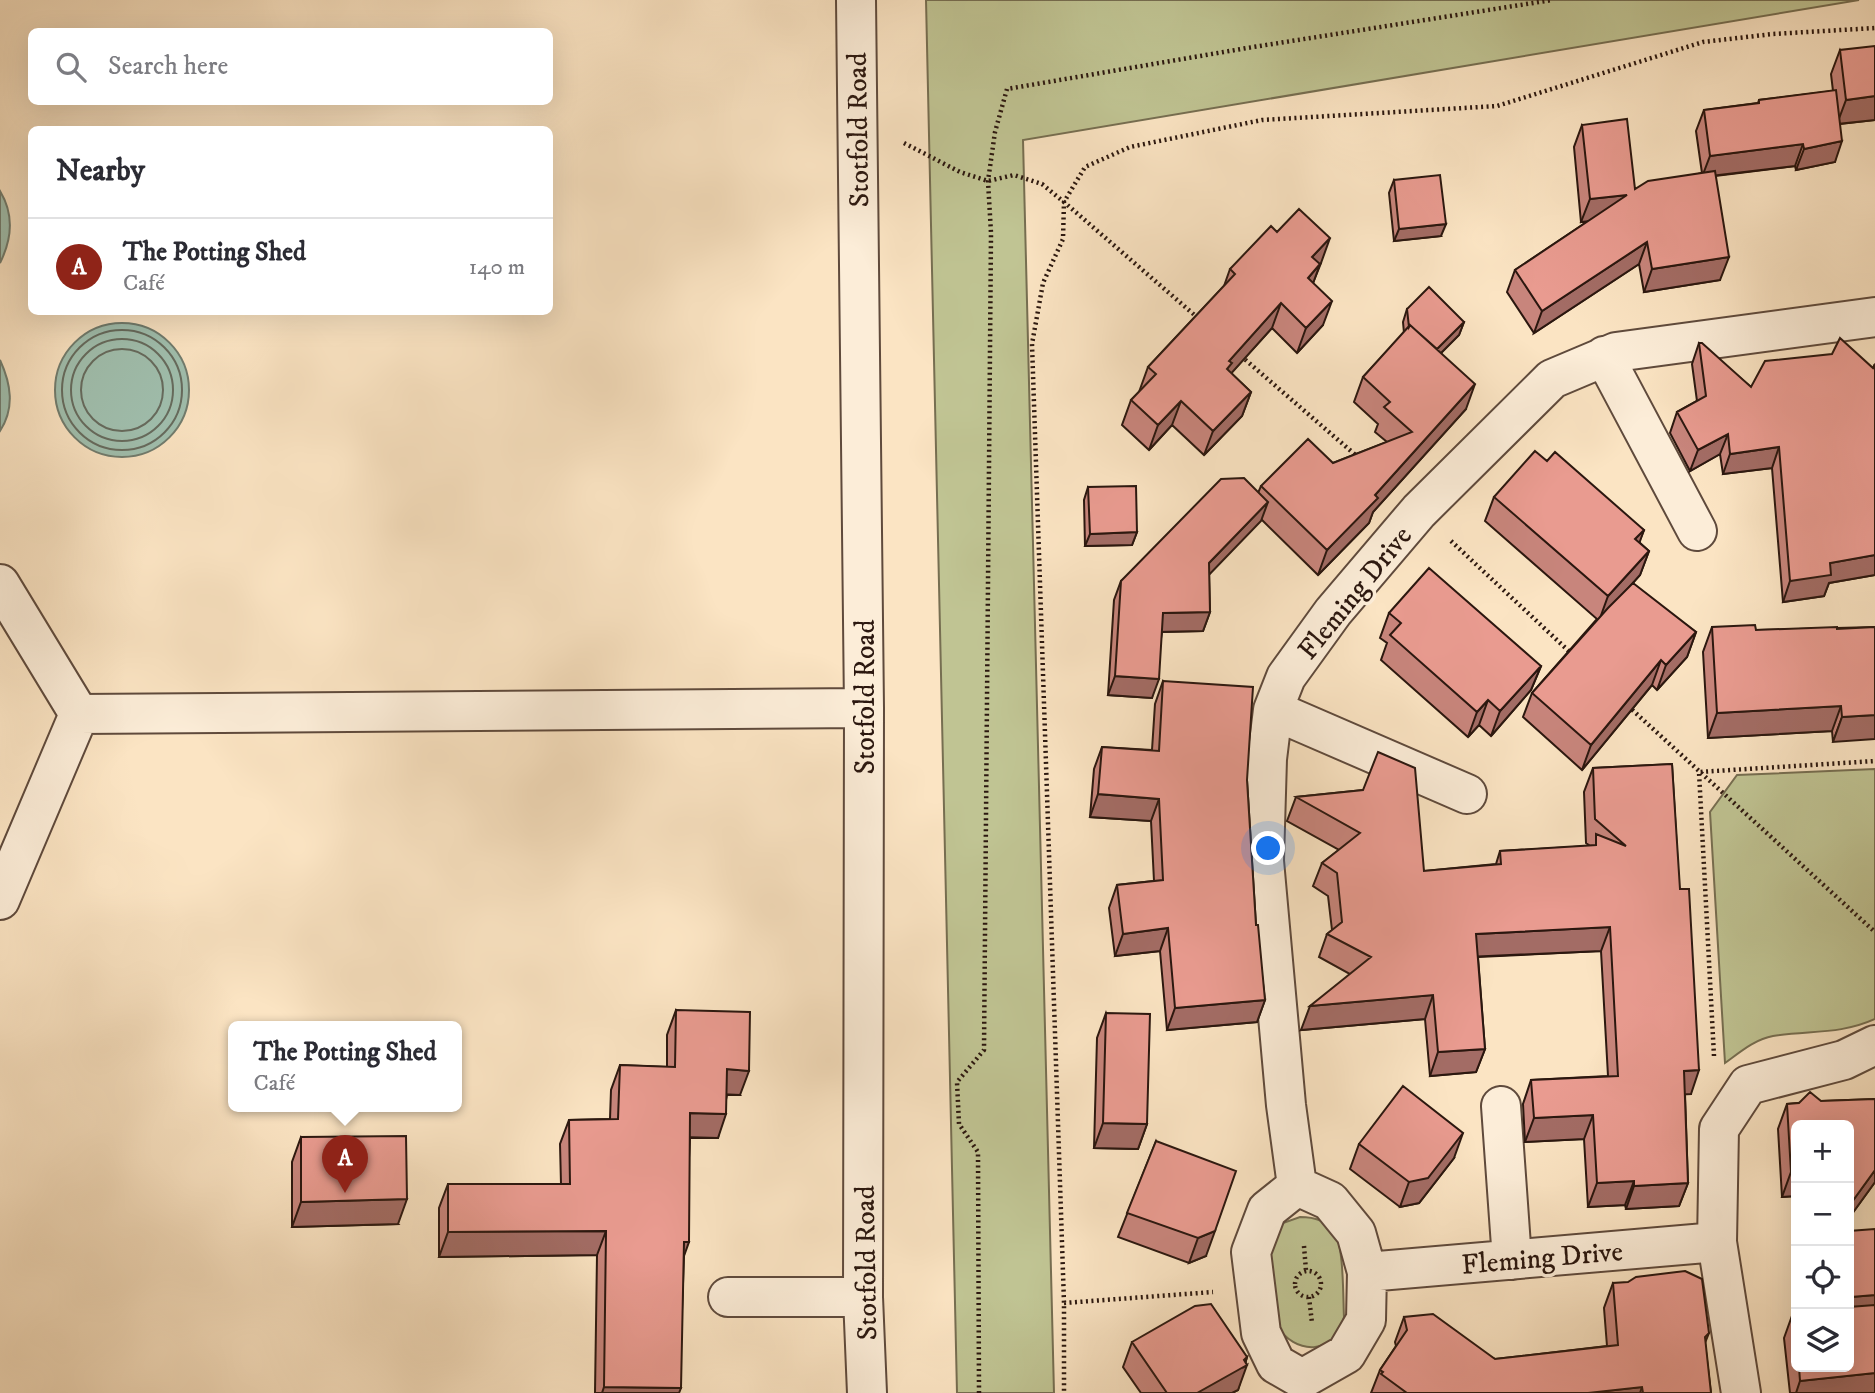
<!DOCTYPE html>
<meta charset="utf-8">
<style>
body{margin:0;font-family:"IM FELL DW Pica",serif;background:#f7f7f7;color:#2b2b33}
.controls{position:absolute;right:21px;bottom:21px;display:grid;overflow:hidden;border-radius:10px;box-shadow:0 7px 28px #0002}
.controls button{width:63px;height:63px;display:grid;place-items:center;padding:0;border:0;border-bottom:2px solid #e1e1e2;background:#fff;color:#2b2b33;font:35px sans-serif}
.you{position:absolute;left:1269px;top:849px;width:24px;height:24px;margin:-18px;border:5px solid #fff;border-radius:50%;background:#1a73e8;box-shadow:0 0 0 10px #1a73e833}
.badge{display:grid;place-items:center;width:46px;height:46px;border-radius:50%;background:#8f2418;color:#fff;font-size:23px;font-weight:700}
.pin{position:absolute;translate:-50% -58px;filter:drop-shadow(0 2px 4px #0008)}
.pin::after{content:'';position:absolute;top:37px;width:24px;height:21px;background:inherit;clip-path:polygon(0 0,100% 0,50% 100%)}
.popup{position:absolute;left:228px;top:1021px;width:234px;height:91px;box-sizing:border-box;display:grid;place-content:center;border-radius:10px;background:#fff;filter:drop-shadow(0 2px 5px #0005);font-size:23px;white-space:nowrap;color:#7c7c81}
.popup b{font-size:26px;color:#2b2b33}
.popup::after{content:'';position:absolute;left:50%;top:100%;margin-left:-14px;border:14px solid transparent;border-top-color:#fff}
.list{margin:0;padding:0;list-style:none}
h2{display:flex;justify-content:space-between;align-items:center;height:91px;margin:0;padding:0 28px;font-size:30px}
h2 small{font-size:23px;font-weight:400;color:#7c7c81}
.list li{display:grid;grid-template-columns:46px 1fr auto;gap:21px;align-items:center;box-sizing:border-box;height:98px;padding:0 28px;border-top:2px solid #e1e1e2}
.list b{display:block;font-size:26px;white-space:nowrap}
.list p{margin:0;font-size:23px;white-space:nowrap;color:#7c7c81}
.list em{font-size:23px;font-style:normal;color:#7c7c81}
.icon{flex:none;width:38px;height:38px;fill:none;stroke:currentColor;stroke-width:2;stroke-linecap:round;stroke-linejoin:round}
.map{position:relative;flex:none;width:1875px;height:1393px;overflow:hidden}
.search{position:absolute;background:#fff;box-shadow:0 7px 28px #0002;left:28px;top:28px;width:525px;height:77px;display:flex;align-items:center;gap:18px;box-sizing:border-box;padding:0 24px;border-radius:10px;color:#7c7c81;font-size:26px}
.panel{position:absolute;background:#fff;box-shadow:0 7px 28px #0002;left:28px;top:126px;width:525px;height:189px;border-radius:10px}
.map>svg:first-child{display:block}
.green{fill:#c0c493;stroke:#766e51;stroke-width:2}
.water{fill:#a0bfae;stroke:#717c6e;stroke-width:2}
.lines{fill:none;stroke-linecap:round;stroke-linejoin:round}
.shore{stroke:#666b5e;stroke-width:2}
.minor-casing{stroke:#5f4a3c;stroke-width:42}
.path{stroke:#2b170f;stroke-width:4.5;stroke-dasharray:2 3.5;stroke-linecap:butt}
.minor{stroke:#fcedd8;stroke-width:38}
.wall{fill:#c8857c;stroke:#2b170f;stroke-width:2}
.shaded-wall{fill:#a36c65;stroke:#2b170f;stroke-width:2}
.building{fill:#e99b90;stroke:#2b170f;stroke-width:2}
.labels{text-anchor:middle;stroke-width:7;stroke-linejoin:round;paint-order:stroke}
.street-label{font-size:28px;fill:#2b170f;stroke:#fcedd8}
</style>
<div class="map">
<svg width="1875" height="1393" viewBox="0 0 1875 1393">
<rect width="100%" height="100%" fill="#fbe4c3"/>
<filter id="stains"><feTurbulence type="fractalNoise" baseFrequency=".00286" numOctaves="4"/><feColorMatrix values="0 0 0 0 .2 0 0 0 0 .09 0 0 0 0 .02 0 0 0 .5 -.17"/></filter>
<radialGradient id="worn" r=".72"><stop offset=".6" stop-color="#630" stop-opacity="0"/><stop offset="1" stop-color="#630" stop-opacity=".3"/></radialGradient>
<path class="green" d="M926,0H1859L1023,140L1054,1393H957Z
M1875,769V1019C1840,1035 1809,1030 1773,1036C1755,1039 1739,1053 1725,1063L1710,812L1737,775Z
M1300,1217C1312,1217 1326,1220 1334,1231C1344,1244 1343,1299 1344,1317C1336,1356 1294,1356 1276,1324L1269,1248L1283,1223Z"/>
<path class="water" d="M0,191C14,214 12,239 0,263Z
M55 390a67 67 0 1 1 134 0a67 67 0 1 1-134 0Z
M0,360C11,384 15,408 0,431Z"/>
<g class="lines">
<path class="shore" d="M62 390a60 60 0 1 1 120 0a60 60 0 1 1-120 0Z
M71 390a51 51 0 1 1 102 0a51 51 0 1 1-102 0Z
M81 390a41 41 0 1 1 82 0a41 41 0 1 1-82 0Z"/>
<g class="minor-casing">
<path id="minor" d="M856,0L864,708L863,1297L867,1393
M1604,356L1697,531
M0,584L79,714
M1273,710L1467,794
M79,714L864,708
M0,900L79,714
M1501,1106L1512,1260
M1297,1186L1286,1105L1264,861L1267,759L1273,710L1286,677L1333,612L1419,511L1552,379L1616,352L1875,317
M1297,1186L1330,1201L1356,1233L1367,1272L1366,1320L1346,1354L1302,1379L1276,1364L1261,1333L1251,1252L1267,1210Z
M1367,1272L1717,1242
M728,1297H863
M1741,1393L1717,1242L1719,1129L1748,1085L1844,1060L1875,1045"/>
</g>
<path class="path" d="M904,143L960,172L988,181L1014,175L1042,184L1064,202L1063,239L1043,283L1032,344L1064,1303V1393
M1198,318L1064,202L1085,167L1130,147L1262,120L1497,106L1703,42L1773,34L1875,28
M1241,356L1359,458
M1451,541L1573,655
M1628,706L1875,932
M1714,1056L1699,772L1875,761
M1304,1246L1306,1271
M1295 1284a13 13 0 1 1 26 0a13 13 0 1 1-26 0Z
M1309,1297L1312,1323
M1064,1303L1213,1292
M979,1393L978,1152L959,1124L957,1082L984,1050L991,233L988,181L995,132L1007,89L1247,48L1552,0"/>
<use href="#minor" class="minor"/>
</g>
<path class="wall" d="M1840,50L1875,120L1840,124L1835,162L1796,170L1795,166L1715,176L1720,280L1644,292L1639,264L1534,333L1507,292L1515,270L1588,221L1581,222L1574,147L1582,125L1635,189L1702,173L1696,131L1704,110L1758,103L1759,100L1833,91L1831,74Z
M1394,180L1441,236L1394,241L1389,193Z
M1277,232L1321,263L1313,283L1323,325L1297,353L1272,328L1231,373L1251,392L1242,416L1204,455L1172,425L1149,450L1122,425L1131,400L1139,392L1148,367L1224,286L1230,269Z
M1407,309L1464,322L1459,335L1441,353L1466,409L1373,512L1369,523L1318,575L1261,519L1209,574L1210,612L1203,631L1162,632L1152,698L1108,695L1114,600L1121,581L1258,493L1261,486L1333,463L1387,442L1375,432L1378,424L1354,402L1363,377L1404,333L1403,322Z
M1699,343L1751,387L1873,368L1875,364V575L1829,583L1824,596L1783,602L1772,468L1723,474L1720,454L1690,471L1670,433L1677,412L1697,401L1692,364Z
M1547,461L1644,530L1639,542L1649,551L1640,575L1631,585L1696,632L1687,657L1657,690L1652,685L1582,770L1523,717L1532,693L1597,619L1485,521L1494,497Z
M1088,487L1137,532L1132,545L1085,546L1084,500Z
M1389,613L1541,666L1531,690L1491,736L1479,725L1468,737L1381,660L1387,643L1380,638Z
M1712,627L1756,630L1875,627L1833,742L1832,731L1708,738L1703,652Z
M1163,681L1247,780L1256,925L1265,1000L1257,1022L1167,1030L1160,951L1115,956L1109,908L1117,885L1154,881L1151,821L1090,817L1094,769L1102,747L1152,750L1155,704Z
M1672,764L1691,1094H1685L1688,1183L1679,1206L1626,1209L1625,1205L1588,1207L1584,1139L1525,1142L1523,1104L1531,1080L1608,1076L1601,951L1478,957L1485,1049L1476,1072L1430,1076L1425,1019L1301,1030L1350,974L1319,957L1327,934L1332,930L1328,896L1313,886L1322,863L1339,850L1287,821L1296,797L1363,790L1424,871L1496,864L1500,851L1590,846L1586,843L1584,792L1593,768Z
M676,1010L740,1095H727L718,1138H690L684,1256L679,1393H595L597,1255L439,1257V1208L448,1184H561L560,1144L569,1120L610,1119L611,1090L620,1065L667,1067V1035Z
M1106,1013L1147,1124L1138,1149L1094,1148L1097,1038Z
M1875,1099V1182L1849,1218V1125H1796V1196L1782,1197L1778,1129L1787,1104L1821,1101Z
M301,1137L398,1224L292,1227V1162Z
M1156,1141L1206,1256L1189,1263L1118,1237Z
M1359,1144L1454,1158L1419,1203L1400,1207L1350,1169Z
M1849,1231L1875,1393H1790L1784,1338L1793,1313H1796V1367H1849Z
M1613,1283L1709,1333L1705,1343L1711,1393H1371L1380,1370L1396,1346L1395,1342L1404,1317L1495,1359L1607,1346L1604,1308Z
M1132,1342L1247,1357L1238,1390L1232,1393H1141L1123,1367Z"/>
<path class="shaded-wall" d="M1875,96V120L1837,124L1846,100Z
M1842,141L1835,162L1796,170L1804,149Z
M1803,144L1795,166L1702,177L1710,156Z
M1627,195L1619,218L1581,222L1590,199Z
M1446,224L1441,236L1394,241L1399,229Z
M1330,238L1321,263L1303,282L1312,257Z
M1647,242L1639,264L1534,333L1542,311Z
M1729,257L1720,280L1644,292L1652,269Z
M1320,264L1311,289L1308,278Z
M1332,301L1323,325L1297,353L1306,328Z
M1281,303L1272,328L1227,378L1223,388L1229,361Z
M1464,322L1459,335L1426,368L1431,355Z
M1475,384L1466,409L1373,512L1369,523L1318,575L1327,550L1375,495Z
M1251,392L1242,416L1204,455L1213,431Z
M1181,401L1172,425L1149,450L1158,425Z
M1728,434L1720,454L1690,471L1698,450Z
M1779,447L1772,468L1723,474L1730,454Z
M1268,502L1261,521L1202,582L1209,563Z
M1644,530L1635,555V539Z
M1137,532L1132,545L1085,546L1090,534Z
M1649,551L1640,575L1599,621L1608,596Z
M1875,555V575L1829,583L1824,596L1783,602L1790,581L1830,563Z
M1210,612L1203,631L1156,632L1163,613Z
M1696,632L1687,657L1657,690L1666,665Z
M1661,660L1652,685L1582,770L1591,745Z
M1541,666L1531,690L1491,736L1500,711Z
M1115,676L1159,679L1152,698L1108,695Z
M1488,700L1479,725L1468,737L1477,712Z
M1841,706L1832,731L1708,738L1717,713Z
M1875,715V739L1833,742L1842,717Z
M1098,794L1159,799L1151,821L1090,817Z
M1610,927L1601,951L1467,957L1476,934Z
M1168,928L1160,951L1115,956L1123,934Z
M1433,995L1425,1019L1301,1030L1310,1006Z
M1265,1000L1257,1022L1167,1030L1175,1008Z
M1485,1049L1476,1072L1430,1076L1438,1052Z
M727,1069L749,1071L740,1095L718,1094Z
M1699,1070L1691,1094L1675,1095L1684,1071Z
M690,1113L726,1114L718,1138L681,1137Z
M1593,1115L1584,1139L1525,1142L1534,1118Z
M1103,1123L1147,1124L1138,1149L1094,1148Z
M1463,1133L1454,1158L1419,1203L1400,1207L1409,1182Z
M1875,1170V1182L1849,1218V1206Z
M1791,1172H1796V1196L1782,1197Z
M1634,1181L1625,1205L1588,1207L1597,1183Z
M1688,1183L1679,1206L1626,1209L1634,1186Z
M407,1199L398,1224L292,1227L301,1202Z
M606,1231L597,1255L439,1257L448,1232Z
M1215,1231L1206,1256L1189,1263L1198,1238Z
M684,1242H689L680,1267Z
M1875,1295V1319L1849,1321V1304L1851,1297Z
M1247,1357L1244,1367L1247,1365L1238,1390L1232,1393H1197Z
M1875,1373V1393H1796L1800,1381Z
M604,1387L681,1388L679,1393H602Z
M1642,1387L1640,1393H1588Z"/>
<path class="building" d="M1875,46V96L1846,100L1840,50Z
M1836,90L1842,141L1804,149L1803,144L1710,156L1704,110L1759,103V100Z
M1627,119L1635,189L1648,181L1715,171L1729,257L1652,269L1647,242L1542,311L1515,270L1627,195L1590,199L1582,125Z
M1440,175L1446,224L1399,229L1394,180Z
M1299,209L1330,238L1312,257L1320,264L1308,278L1332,301L1306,328L1281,303L1229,361L1232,363L1227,369L1251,392L1213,431L1181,401L1158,425L1131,400L1156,374L1148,367L1235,274L1230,269L1271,226L1277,232Z
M1429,287L1464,322L1437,349L1410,325L1409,327L1407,309Z
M1410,325L1475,384L1375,495L1378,498L1327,550L1261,486L1308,439L1333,463L1412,432L1384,407L1390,402L1363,377Z
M1840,338L1873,368L1875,364V555L1830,563L1831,575L1790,581L1779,447L1730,454L1728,434L1698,450L1677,412L1706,396L1699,343H1702L1751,387L1765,361L1832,354Z
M1535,451L1547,461L1555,452L1644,530L1635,539L1649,551L1608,596L1494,497Z
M1244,478L1268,502L1209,563L1210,612L1163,613L1159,679L1115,676L1121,581L1221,479Z
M1136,486L1137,532L1090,534L1088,487Z
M1429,568L1541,666L1500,711L1488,700L1477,712L1390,635L1401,623L1389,613Z
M1633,583L1696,632L1666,665L1661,660L1591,745L1532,693L1608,608Z
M1755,625L1756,630L1837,627V629L1875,627V715L1842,717L1841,706L1717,713L1712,627Z
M1163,681L1253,687L1247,780L1256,925H1258L1265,1000L1175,1008L1168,928L1123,934L1117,885L1163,880L1159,799L1098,794L1102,747L1159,751Z
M1378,752L1415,768L1424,871L1501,864L1500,851L1596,845V834L1626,846L1595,819L1593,768L1672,764L1680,889H1689L1699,1070L1684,1071L1688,1183L1634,1186V1181L1597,1183L1593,1115L1534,1118L1531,1080L1618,1076L1610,927L1476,934L1485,1049L1438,1052L1433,995L1310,1006L1371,957L1327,934L1342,922L1337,873L1322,863L1360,833L1296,797L1363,790Z
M676,1010L750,1012L749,1071L727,1069L726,1114L690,1113L689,1242H684L681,1388L604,1387L606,1231L448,1232V1184H570L569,1120L618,1119L620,1065L675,1067Z
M1106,1013L1150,1014L1147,1124L1103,1123Z
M1403,1086L1463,1133L1428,1178L1409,1182L1359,1144Z
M1810,1092L1821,1101L1875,1099V1170L1849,1206V1125H1796V1172H1791L1787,1104L1799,1103Z
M406,1136L407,1199L301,1202V1137Z
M1156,1141L1236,1171L1215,1231L1198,1238L1127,1213Z
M1875,1229V1295L1851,1297L1849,1272V1231Z
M1685,1271L1702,1279L1709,1333L1705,1337L1711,1393H1643L1642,1387L1588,1393H1407L1381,1374L1383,1372L1380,1370L1407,1330L1404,1317L1433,1314L1495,1359L1618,1345L1613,1283L1628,1282L1636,1277Z
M1211,1304L1247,1357L1244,1360L1247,1365L1197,1393H1167L1132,1342L1195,1306Z
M1875,1305V1373L1800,1381L1799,1367H1849V1307Z
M1793,1313H1796V1345Z"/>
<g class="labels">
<g class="street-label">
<text transform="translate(857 130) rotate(-91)" y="10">Stotfold Road</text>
<text transform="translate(1354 592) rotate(-51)" y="10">Fleming Drive</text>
<text transform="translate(864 697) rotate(-90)" y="10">Stotfold Road</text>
<text transform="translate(1542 1257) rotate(-5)" y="10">Fleming Drive</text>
<text transform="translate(865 1263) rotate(-91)" y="10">Stotfold Road</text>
</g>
</g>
<rect width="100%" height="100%" filter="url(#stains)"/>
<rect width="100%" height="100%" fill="url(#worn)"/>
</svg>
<div class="controls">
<button>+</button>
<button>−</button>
<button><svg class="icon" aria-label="locate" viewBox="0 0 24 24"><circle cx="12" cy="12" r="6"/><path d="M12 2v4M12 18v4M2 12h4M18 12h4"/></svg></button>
<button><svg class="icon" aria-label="layers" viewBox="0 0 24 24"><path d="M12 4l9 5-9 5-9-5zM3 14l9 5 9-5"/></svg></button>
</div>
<div class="you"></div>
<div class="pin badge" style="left:345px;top:1193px">A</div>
<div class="popup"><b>The Potting Shed</b>Café</div>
<div class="search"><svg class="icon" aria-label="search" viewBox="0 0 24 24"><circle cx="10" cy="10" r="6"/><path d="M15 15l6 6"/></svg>Search here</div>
<section class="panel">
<h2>Nearby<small></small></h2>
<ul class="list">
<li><span class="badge">A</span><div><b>The Potting Shed</b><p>Café</p></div><em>140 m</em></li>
</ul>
</section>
</div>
